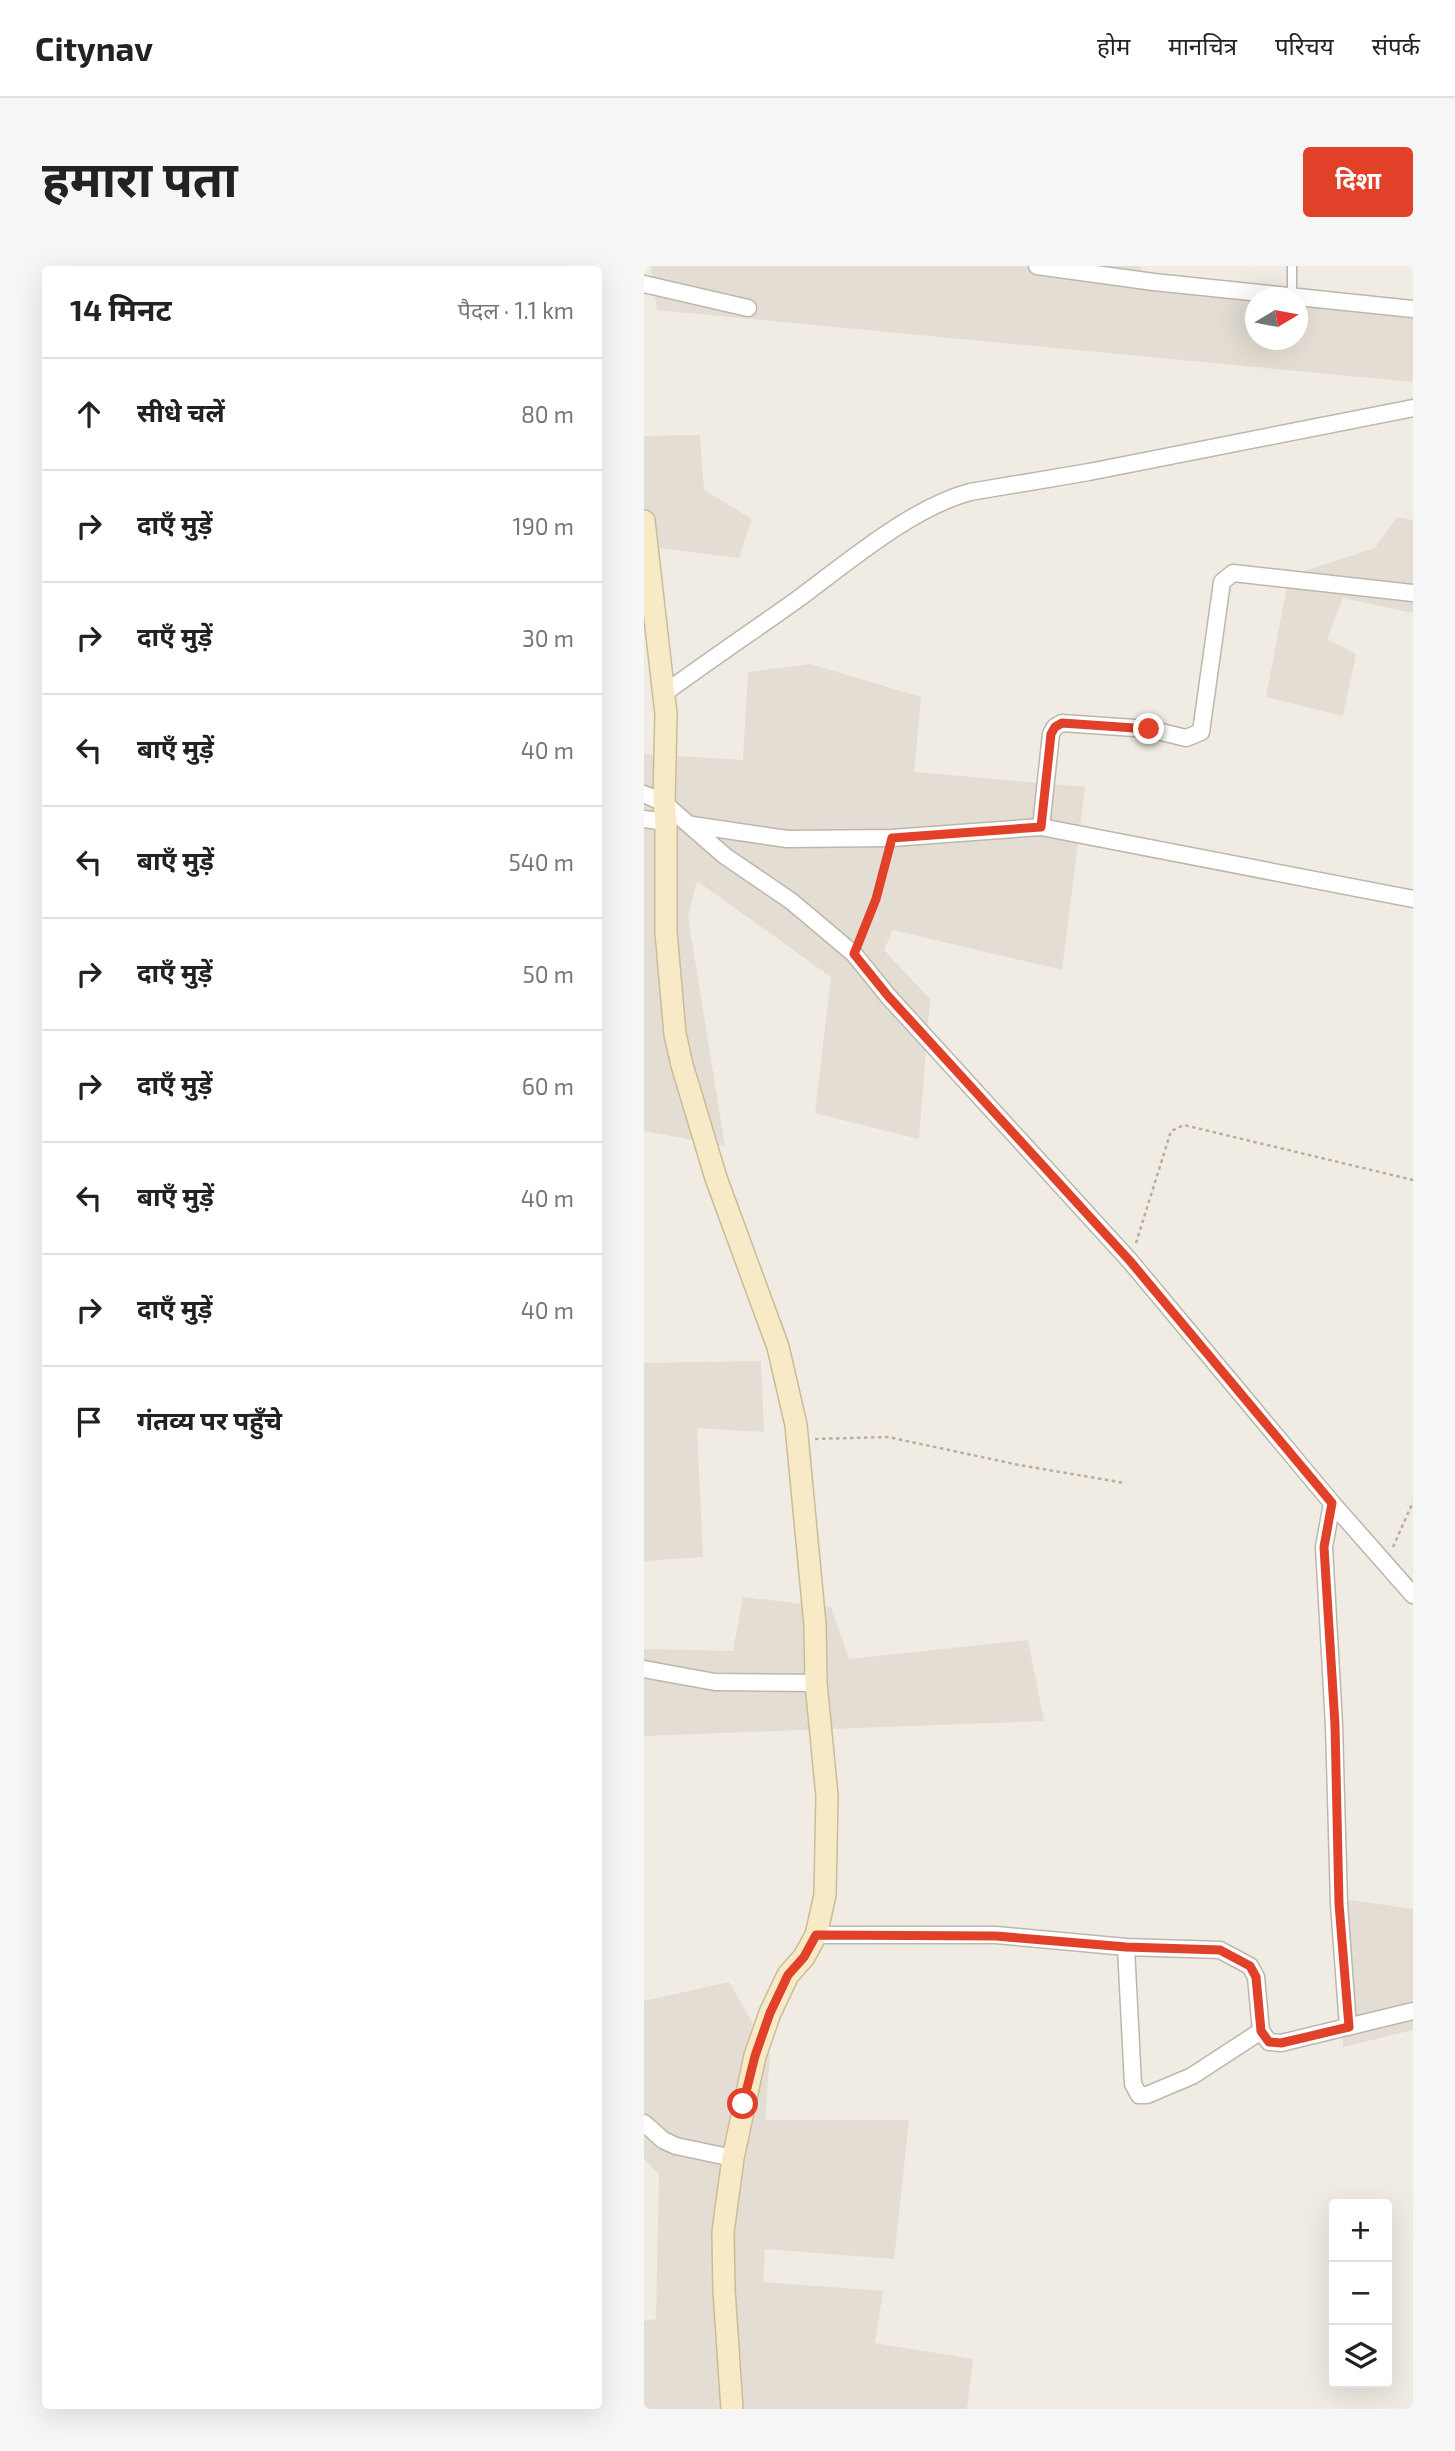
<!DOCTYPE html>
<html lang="hi">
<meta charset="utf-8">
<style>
body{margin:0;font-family:"Exo 2","Noto Sans Devanagari",sans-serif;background:#f6f6f6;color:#222}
.controls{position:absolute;right:21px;bottom:21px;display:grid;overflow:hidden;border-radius:7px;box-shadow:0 7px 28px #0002}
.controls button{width:63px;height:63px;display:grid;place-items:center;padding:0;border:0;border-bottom:2px solid #e0e0e0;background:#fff;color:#222;font:35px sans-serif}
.compass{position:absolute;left:601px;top:21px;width:63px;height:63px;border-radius:50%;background:#fff;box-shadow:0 7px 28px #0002;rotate:80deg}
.stop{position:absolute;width:21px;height:21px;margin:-16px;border:5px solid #e14029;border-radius:50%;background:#fff}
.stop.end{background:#e14029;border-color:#fff;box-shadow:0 2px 7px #0008}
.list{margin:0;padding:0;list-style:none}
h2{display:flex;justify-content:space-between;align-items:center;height:91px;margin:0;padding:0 28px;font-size:30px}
h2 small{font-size:23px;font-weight:400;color:#767676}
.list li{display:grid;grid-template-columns:46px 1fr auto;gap:21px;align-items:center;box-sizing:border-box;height:112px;padding:0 28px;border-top:2px solid #e0e0e0}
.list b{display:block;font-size:26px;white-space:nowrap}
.list em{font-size:23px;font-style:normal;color:#767676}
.icon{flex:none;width:38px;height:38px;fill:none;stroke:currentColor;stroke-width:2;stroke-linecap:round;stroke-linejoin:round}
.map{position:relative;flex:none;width:769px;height:2143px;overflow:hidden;border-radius:7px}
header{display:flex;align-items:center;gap:42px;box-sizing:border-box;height:98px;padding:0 35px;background:#fff;border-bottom:2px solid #e0e0e0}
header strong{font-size:33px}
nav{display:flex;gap:38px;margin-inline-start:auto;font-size:24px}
.intro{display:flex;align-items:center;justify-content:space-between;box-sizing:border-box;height:168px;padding:0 42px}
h1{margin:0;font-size:49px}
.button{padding:18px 32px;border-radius:7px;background:#e14029;color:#fff;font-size:24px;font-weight:700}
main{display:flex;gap:42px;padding:0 42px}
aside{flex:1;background:#fff;border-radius:7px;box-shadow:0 7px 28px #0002}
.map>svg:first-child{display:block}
.residential{fill:#e3ddd3;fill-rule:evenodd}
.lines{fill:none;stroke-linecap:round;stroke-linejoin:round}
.lane-casing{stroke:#bdb6ab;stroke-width:11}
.street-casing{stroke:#bdb6ab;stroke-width:19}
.secondary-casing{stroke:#cbbc98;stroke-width:24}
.path{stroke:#baae9b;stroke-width:2.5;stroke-dasharray:3.5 3.5;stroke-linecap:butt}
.lane{stroke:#fff;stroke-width:8}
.street{stroke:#fff;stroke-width:16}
.secondary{stroke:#f8eac6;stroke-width:21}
.route{stroke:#e14029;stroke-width:9}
</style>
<header>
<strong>Citynav</strong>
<nav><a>होम</a><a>मानचित्र</a><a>परिचय</a><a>संपर्क</a></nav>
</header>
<div class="intro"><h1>हमारा पता</h1><a class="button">दिशा</a></div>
<main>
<aside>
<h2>14 मिनट<small>पैदल · 1.1 km</small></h2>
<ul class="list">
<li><svg class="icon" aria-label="ahead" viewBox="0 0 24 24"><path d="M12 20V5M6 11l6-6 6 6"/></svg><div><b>सीधे चलें</b></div><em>80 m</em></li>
<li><svg class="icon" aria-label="right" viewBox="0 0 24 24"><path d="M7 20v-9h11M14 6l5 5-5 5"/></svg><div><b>दाएँ मुड़ें</b></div><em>190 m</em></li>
<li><svg class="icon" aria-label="right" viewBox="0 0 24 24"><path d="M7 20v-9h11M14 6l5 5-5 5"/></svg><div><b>दाएँ मुड़ें</b></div><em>30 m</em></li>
<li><svg class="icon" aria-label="left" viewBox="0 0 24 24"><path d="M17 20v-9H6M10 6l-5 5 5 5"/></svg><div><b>बाएँ मुड़ें</b></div><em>40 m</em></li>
<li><svg class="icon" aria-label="left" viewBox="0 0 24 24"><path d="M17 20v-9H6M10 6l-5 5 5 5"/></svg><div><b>बाएँ मुड़ें</b></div><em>540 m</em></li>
<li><svg class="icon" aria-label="right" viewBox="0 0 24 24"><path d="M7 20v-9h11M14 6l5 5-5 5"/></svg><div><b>दाएँ मुड़ें</b></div><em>50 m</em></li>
<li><svg class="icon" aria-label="right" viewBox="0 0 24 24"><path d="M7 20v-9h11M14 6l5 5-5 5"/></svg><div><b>दाएँ मुड़ें</b></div><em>60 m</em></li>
<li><svg class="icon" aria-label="left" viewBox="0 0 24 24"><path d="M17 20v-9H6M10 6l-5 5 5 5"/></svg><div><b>बाएँ मुड़ें</b></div><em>40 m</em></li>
<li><svg class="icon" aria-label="right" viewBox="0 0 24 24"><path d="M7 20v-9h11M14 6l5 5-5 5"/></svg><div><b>दाएँ मुड़ें</b></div><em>40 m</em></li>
<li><svg class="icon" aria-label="arrive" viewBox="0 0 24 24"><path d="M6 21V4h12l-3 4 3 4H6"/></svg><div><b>गंतव्य पर पहुँचे</b></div></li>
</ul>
</aside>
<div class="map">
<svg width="769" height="2143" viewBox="0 0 769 2143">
<rect width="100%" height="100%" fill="#f0ece4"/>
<path class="residential" d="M7,0H496L498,7L769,40V116L13,44ZM612,32H654V74H612Z
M56,169L60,224L108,253L95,292L0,280V170Z
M753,251L769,254V347L699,332L683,373L712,388L699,450L622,431L645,310L731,282Z
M166,398L277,431L270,506L441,521L418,704L249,664L240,684L286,733L275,873L171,847L187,711L53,615L44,651L81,880L0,865V488L99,494L104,406Z
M117,1095L120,1166L53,1162L59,1291L0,1295V1097Z
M99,1331L187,1341L205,1393L384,1374L400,1455L0,1470V1383L89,1385Z
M698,1633L769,1643V1764L699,1781Z
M85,1716L126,1788L121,1854H265L250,1993L121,1983L119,2016L239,2025L231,2077L329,2093L323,2143H0V2055L12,2053L15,1908L0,1893V1735Z"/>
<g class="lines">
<g class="lane-casing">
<path id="lane" d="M648,0V30"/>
</g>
<g class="street-casing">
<path id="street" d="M393,0L510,16L769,43
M0,18L104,42
M18,429C63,396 109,365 154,333C204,296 267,242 326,226L445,206L769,142
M0,528L20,537L81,590L147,635L210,688L244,730L486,995L688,1237L769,1329
M0,553L22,556
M48,559L143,573L248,572L397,561L769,633
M397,561L407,468L411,461L418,457L505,463L542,472L557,466L578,316L589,307L769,327
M688,1237L680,1281L690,1459L695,1638L704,1761
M0,1403L71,1416L172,1417
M172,1669H352L482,1681L576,1684L606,1700L612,1711L617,1765L625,1776L637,1777L769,1745
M482,1681L489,1818L495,1829H503L548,1810L617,1765
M0,1857L19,1874L32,1880L89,1892"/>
</g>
<g class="secondary-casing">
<path id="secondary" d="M0,255L22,448L20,537L22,556V666L31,768L38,799L72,912L134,1081L152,1159L171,1359L172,1417L183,1530L181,1629L172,1669L160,1691L144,1709L126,1747L111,1790L89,1892L79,1966L80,2024L88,2143"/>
</g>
<path class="path" d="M216,672L232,633L244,588
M492,977L527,865L540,859L769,914
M171,1173L244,1171L375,1199L481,1217
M749,1281L769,1236"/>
<use href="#lane" class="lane"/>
<use href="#street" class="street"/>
<use href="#secondary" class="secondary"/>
</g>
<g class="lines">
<path class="route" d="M99,1838L111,1790L126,1747L144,1709L160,1691L172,1669L352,1670L482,1681L576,1684L606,1700L612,1711L617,1765L625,1776L637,1777L705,1761L695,1638L691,1459L680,1281L688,1237L486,995L244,730L210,688L232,633L248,572L397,561L407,468L411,461L418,457L505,463"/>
</g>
</svg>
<div class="controls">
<button>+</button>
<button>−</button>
<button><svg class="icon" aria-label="layers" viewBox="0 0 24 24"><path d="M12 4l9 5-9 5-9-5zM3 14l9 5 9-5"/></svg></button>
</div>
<svg class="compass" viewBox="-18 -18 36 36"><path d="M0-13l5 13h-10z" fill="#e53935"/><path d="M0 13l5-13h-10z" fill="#767676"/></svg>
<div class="stop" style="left:99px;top:1838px"></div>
<div class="stop end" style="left:505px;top:463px"></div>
</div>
</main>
